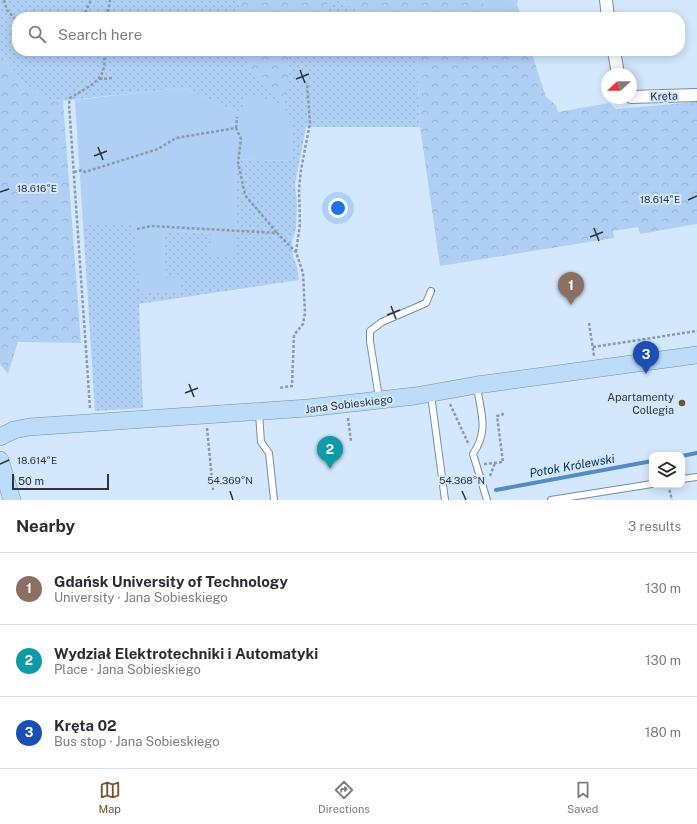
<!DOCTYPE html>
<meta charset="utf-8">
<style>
body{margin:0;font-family:"Public Sans",sans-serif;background:#f2f2f3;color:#2b2b33}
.controls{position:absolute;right:12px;bottom:12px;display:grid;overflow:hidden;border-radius:8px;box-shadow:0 2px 10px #0003}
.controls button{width:36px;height:36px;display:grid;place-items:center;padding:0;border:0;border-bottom:1px solid #e1e1e2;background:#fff;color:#2b2b33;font:20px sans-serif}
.compass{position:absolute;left:601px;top:68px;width:36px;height:36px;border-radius:50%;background:#fff;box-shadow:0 2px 10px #0003;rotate:249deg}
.scale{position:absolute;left:12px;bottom:10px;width:97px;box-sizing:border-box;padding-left:4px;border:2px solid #2b3540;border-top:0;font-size:11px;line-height:14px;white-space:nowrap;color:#2b3540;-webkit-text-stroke:3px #d3e8fd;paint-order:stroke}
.you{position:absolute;left:338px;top:208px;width:14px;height:14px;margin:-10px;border:3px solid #fff;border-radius:50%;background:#1a73e8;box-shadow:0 0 0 6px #1a73e833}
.badge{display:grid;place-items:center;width:26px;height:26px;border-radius:50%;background:#735129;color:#fff;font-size:13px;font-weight:700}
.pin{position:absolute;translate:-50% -33px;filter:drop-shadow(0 1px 2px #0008)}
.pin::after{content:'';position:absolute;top:21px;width:14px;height:12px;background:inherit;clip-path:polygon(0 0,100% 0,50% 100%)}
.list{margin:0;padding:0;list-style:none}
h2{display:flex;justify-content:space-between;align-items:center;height:52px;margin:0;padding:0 16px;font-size:17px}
h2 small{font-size:13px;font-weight:400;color:#7c7c81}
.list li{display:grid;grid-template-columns:26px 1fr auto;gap:12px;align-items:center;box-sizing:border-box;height:72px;padding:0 16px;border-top:1px solid #e1e1e2}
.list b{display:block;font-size:15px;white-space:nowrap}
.list p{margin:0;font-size:13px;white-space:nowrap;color:#7c7c81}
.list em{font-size:13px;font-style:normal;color:#7c7c81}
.icon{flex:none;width:22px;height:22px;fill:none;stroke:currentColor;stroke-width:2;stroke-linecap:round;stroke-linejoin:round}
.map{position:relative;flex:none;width:697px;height:500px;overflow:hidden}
.search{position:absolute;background:#fff;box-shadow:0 2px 10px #0003;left:12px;right:12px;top:12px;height:44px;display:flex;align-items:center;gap:10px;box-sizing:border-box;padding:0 14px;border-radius:16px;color:#7c7c81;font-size:15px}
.sheet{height:268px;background:#fff}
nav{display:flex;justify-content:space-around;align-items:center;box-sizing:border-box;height:56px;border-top:1px solid #e1e1e2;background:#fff;font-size:11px;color:#7c7c81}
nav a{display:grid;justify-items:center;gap:2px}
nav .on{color:#735129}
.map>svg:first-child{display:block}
.grass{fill:url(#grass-dots)}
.forest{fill:url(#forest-crowns)}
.garden{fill:#afd0f4}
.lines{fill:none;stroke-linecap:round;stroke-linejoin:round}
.stream{stroke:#548bc3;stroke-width:4}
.service-casing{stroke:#758da5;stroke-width:8}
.minor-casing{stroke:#758da5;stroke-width:14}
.secondary-casing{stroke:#758da5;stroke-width:18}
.path{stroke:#8a9aab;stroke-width:2.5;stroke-dasharray:3 2;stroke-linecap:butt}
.service{stroke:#fff;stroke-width:6}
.minor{stroke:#fff;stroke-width:12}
.secondary{stroke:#bbddf9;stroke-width:17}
.ticks{fill:none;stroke:#2b3540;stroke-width:1.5}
.poi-dot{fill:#735129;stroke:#d3e8fd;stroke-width:1.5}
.labels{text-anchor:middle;stroke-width:4;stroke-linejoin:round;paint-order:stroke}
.street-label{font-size:11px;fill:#2b3540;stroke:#d3e8fd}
.poi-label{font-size:11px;fill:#2b3540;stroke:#d3e8fd;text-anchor:end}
.water-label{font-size:12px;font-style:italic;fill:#042f54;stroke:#d3e8fd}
.ticks-label{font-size:10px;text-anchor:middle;fill:#2b3540;stroke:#d3e8fd;stroke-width:4;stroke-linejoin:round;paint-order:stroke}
</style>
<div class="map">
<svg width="697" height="500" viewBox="0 0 697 500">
<defs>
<pattern id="grass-dots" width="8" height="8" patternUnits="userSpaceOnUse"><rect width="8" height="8" fill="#afd0f4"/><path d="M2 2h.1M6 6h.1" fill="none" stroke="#97b3d2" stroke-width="1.8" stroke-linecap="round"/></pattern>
<pattern id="forest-crowns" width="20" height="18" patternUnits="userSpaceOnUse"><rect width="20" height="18" fill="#afd0f4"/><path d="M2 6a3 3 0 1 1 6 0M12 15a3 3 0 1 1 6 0" fill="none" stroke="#97b3d2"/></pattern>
</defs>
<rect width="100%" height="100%" fill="#d3e8fd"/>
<path class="grass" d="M0,0H238L241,17H17V51H246L250,73L289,70L288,51H411L417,56L420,127H306L295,184L297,204L296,229L292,242L293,256L297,266L299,280L139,304L143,408L95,411L83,224H121L133,221L135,233L166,279L163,231H176L211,234L233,258L236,159L291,161L248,94L240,113L183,88L51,102L23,82L0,54Z
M334,0H342L365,17H323L327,4Z"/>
<path class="forest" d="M238,0H334L327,4L323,17H241Z
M342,0H482L489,14L517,4L521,17H365Z
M246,51H288L289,70L284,105L250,73Z
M411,51H531L546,97L556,105L558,112L609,103L616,109L697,102V224L640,234L638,227L613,231L614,238L440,266L420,127L417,56Z
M0,54L23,82L51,102L63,101L81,343L18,342L8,374L0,364Z"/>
<path class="garden" d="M482,0H518L517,4L489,14Z
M183,88L240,113L248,94L284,105L292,128L291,161L236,159L234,258L209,255L211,234L176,231H163L166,278H179L180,291L140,294L133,221L121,224H83L75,100Z"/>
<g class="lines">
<path class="stream" d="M682,456L697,453
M496,490L652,461"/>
<g class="service-casing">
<path id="service" d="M477,387C481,414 489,430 473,454L487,500
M431,395L445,500
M379,398L370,341V331L382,322L426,303L431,291
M259,413L261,442L269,453L274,500
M682,479L697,477
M551,500L652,484"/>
</g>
<g class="minor-casing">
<path id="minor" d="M606,0L608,17
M614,51L618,74
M631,97L697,95"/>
</g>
<g class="secondary-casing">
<path id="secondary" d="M0,437L14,430L29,427L308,408L415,396L477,385L697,355
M0,460L12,500"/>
</g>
<path class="path" d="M4,0L7,10L17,21
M83,17L91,0
M107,17L110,0
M61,51C72,55 80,56 90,51
M99,79L113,78
M236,128L237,117
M74,172L82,170L85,172L158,149L176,138L236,128L241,139L238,162L245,195L277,233
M137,229L151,226L277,233L296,252L303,273L305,313L303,324L294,335L292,386L279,388
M296,252L300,224L299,189L301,170L310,123L307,83
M589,323L594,356
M593,347L697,331
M450,404L469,445
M90,408L69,104L70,98C91,85 110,79 103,51
M348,418L351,441
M207,428L213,490
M484,464L503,462L497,416L502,415L504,412
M490,476L495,463
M668,485L672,500"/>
<use href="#service" class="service"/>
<use href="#minor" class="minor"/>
<use href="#secondary" class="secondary"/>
</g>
<path class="ticks" d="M300,70L305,83M296,79L309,74M98,147L103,160M94,156L107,151M0,192L9,189M688,200L697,196M594,228L599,241M590,237L603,232M391,306L396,319M387,315L400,310M189,384L194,397M185,393L198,388M0,464L9,460M230,491L233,500M462,491L466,500"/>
<circle class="poi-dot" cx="682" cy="403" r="4"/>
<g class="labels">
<g class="street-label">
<text transform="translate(664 96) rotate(-2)" y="4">Kręta</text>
<text transform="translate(349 404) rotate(-7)" y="4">Jana Sobieskiego</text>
</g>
<g class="poi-label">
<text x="674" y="401">Apartamenty<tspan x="674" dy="13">Collegia</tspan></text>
</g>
<g class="water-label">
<text transform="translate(572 466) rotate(-10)" y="4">Potok Królewski</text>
</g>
</g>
<g class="ticks-label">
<text x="37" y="192">18.616°E</text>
<text x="660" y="203">18.614°E</text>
<text x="37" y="464">18.614°E</text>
<text x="230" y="484">54.369°N</text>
<text x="462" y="484">54.368°N</text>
</g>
</svg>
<div class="controls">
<button><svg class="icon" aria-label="layers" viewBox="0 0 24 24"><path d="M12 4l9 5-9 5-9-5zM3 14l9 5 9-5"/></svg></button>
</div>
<svg class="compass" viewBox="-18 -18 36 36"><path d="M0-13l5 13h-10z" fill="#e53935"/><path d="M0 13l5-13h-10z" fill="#7c7c81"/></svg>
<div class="scale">50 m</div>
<div class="you"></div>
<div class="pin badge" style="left:571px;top:305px;background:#8d6e63">1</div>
<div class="pin badge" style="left:330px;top:469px;background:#0f9aa8">2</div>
<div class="pin badge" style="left:646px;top:374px;background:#1a4fb4">3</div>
<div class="search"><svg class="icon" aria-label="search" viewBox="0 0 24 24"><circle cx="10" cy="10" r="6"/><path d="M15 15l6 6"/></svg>Search here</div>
</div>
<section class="sheet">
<h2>Nearby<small>3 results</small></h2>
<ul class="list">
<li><span class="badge" style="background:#8d6e63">1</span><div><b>Gdańsk University of Technology</b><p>University · Jana Sobieskiego</p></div><em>130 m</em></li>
<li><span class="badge" style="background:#0f9aa8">2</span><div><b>Wydział Elektrotechniki i Automatyki</b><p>Place · Jana Sobieskiego</p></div><em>130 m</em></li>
<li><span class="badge" style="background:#1a4fb4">3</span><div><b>Kręta 02</b><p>Bus stop · Jana Sobieskiego</p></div><em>180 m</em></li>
</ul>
</section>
<nav>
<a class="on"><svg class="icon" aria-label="map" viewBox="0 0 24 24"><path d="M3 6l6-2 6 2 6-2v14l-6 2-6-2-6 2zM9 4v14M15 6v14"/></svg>Map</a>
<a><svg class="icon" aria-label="directions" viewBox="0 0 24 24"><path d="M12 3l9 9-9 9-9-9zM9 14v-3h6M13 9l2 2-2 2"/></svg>Directions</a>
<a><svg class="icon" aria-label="saved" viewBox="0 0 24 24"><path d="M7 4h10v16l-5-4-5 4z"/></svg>Saved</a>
</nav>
